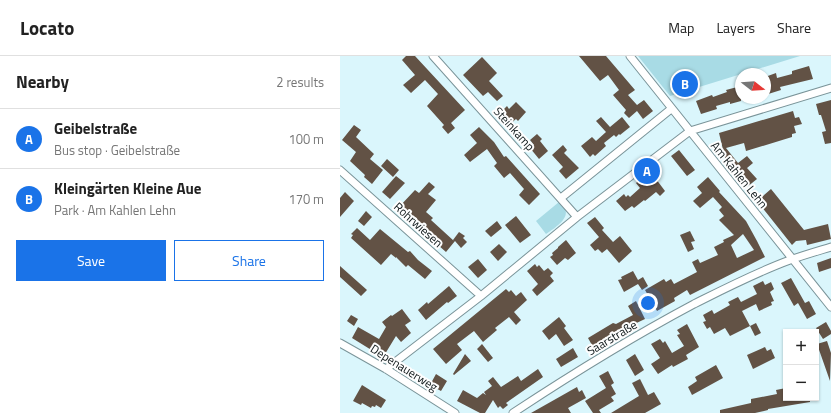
<!DOCTYPE html>
<meta charset="utf-8">
<style>
body{margin:0;font-family:"Titillium Web",sans-serif;background:#f2f2f2;color:#222}
.controls{position:absolute;right:12px;bottom:12px;display:grid;overflow:hidden;border-radius:0px;box-shadow:0 1px 3px #0004}
.controls button{width:36px;height:36px;display:grid;place-items:center;padding:0;border:0;border-bottom:1px solid #e0e0e0;background:#fff;color:#222;font:20px sans-serif}
.compass{position:absolute;left:395px;top:12px;width:36px;height:36px;border-radius:50%;background:#fff;box-shadow:0 1px 3px #0004;rotate:107deg}
.you{position:absolute;left:308px;top:247px;width:14px;height:14px;margin:-10px;border:3px solid #fff;border-radius:50%;background:#1a73e8;box-shadow:0 0 0 6px #1a73e833}
.badge{display:grid;place-items:center;width:26px;height:26px;border-radius:50%;background:#1a73e8;color:#fff;font-size:13px;font-weight:700}
.pin{position:absolute;translate:-50% -50%;border:2px solid #fff;box-shadow:0 1px 4px #0006}
.list{margin:0;padding:0;list-style:none}
h2{display:flex;justify-content:space-between;align-items:center;height:52px;margin:0;padding:0 16px;font-size:17px}
h2 small{font-size:13px;font-weight:400;color:#767676}
.list li{display:grid;grid-template-columns:26px 1fr auto;gap:12px;align-items:center;box-sizing:border-box;height:60px;padding:0 16px;border-top:1px solid #e0e0e0}
.list b{display:block;font-size:15px;white-space:nowrap}
.list p{margin:0;font-size:13px;white-space:nowrap;color:#767676}
.list em{font-size:13px;font-style:normal;color:#767676}
.actions{display:flex;gap:8px;padding:12px 16px}
.actions a{flex:1;padding:9px 0;border:1px solid #1a73e8;border-radius:0px;text-align:center;font-size:14px;color:#1a73e8}
.actions .main{background:#1a73e8;color:#fff}
.map{position:relative;flex:none;width:491px;height:357px;overflow:hidden}
header{display:flex;align-items:center;gap:24px;box-sizing:border-box;height:56px;padding:0 20px;background:#fff;border-bottom:1px solid #e0e0e0}
header strong{font-size:19px}
nav{display:flex;gap:22px;margin-inline-start:auto;font-size:14px}
main{display:flex}
aside{flex:1;background:#fff}
.map>svg:first-child{display:block}
.green{fill:#a8dbe5}
.building{fill:#625245;fill-rule:evenodd}
.lines{fill:none;stroke-linecap:round;stroke-linejoin:round}
.minor-casing{stroke:#7a9499;stroke-width:9}
.minor{stroke:#fff;stroke-width:7}
.labels{text-anchor:middle;stroke-width:4;stroke-linejoin:round;paint-order:stroke}
.street-label{font-size:12px;fill:#0d1618;stroke:#fefefe}
</style>
<header>
<strong>Locato</strong>
<nav><a>Map</a><a>Layers</a><a>Share</a></nav>
</header>
<main>
<aside>
<h2>Nearby<small>2 results</small></h2>
<ul class="list">
<li><span class="badge">A</span><div><b>Geibelstraße</b><p>Bus stop · Geibelstraße</p></div><em>100 m</em></li>
<li><span class="badge">B</span><div><b>Kleingärten Kleine Aue</b><p>Park · Am Kahlen Lehn</p></div><em>170 m</em></li>
</ul>
<div class="actions"><a class="main">Save</a><a>Share</a></div>
</aside>
<div class="map">
<svg width="491" height="357" viewBox="0 0 491 357">
<rect width="100%" height="100%" fill="#daf6fc"/>
<path class="green" d="M298,0H460L330,40Z
M219,146C221,148 224,151 225,153C230,163 213,173 206,178L196,165Z"/>
<path class="building" d="M66,0H75L125,54L111,67L115,72L108,78L102,71L104,69L87,50L98,38L85,24L71,37L63,29L75,19L62,4Z
M239,0H266L295,34L288,39L297,49L304,44L313,55L303,63L297,55L289,62L284,57L286,54L273,39L279,34L268,19L260,25Z
M142,1L157,17L149,25L163,40L157,45L148,36L143,40L123,19Z
M469,10L473,23L440,31L441,34L425,39V21L436,17L437,22L452,18V15Z
M401,30V45L390,48V46L376,50L377,53L361,58L356,45L372,39L373,41L387,36L386,34Z
M491,44V87L485,88L482,76L486,75L481,59H479L476,48Z
M176,46L186,56L178,65L176,63L169,69L159,58L167,50L169,53Z
M453,55L455,62L459,61L462,68L454,70L456,77L452,78V81L406,95L404,87L386,92L398,107L407,100L413,107L407,112L417,123L407,131L391,113L392,112L385,102L379,77Z
M261,61L270,71L282,61L290,71L280,79L279,78L276,81L274,79L264,87L266,90L255,100L253,98L250,101L241,90L252,81L256,85L266,76L256,65Z
M14,69L21,74L16,81L34,98L30,103L43,114L32,128L24,121L25,119L10,105L16,96L2,84Z
M139,71L154,86L164,101L166,100L200,138L189,149L179,139L184,133L170,117L164,122L154,110L157,107L147,93L130,106L124,99L137,87L130,79Z
M197,78L202,83L200,85L208,95L199,103L190,92L194,89L190,84Z
M223,89L227,94L224,97L239,112L226,123L219,115L223,111L212,99Z
M339,94L355,114L347,120L331,100Z
M47,103L59,114L53,121L41,110Z
M310,115L325,135L320,140L316,136L305,145L304,144L294,152L292,150L285,155L276,145L284,138L286,141L288,139L290,141L300,132L296,127Z
M56,120L65,127L50,143L42,136Z
M368,121L380,135L379,136L406,165L417,185L425,201L350,239L347,234L334,242L335,245L317,255L305,234L324,223L326,226L331,223L334,228L357,216L352,206L358,203L360,207L378,199L374,191L384,186L383,184L394,179L379,164L384,160L379,154L382,151L373,141L360,152L353,145L362,137L357,131ZM403,178L414,194L397,202L391,189Z
M89,126L95,131L88,138L96,144L86,156L93,162L91,164L114,185L113,184L119,176L125,180L123,182L127,186L121,192L115,185L106,196L90,182L93,179L68,157L67,158L59,151L75,134L79,137Z
M431,133L464,174L488,168L491,183L467,189L466,184L456,185L452,189L417,145Z
M5,136L14,145L0,161V142Z
M26,155L32,161L24,170L18,165Z
M176,160L191,179L180,187L165,169Z
M255,161L264,172L262,174L273,186L280,180L292,195L279,207L267,193L262,197L258,193L255,195L250,189L259,181L247,167Z
M157,165L162,172L151,181L145,175Z
M17,172L30,184L40,173L68,196L70,195L78,204L92,215L85,223L68,209L66,211L56,201V202L51,198L41,209L11,182L13,179L11,178Z
M350,175L355,185L351,186L354,193L348,196L340,179Z
M226,184L236,197L228,204L225,202L217,209L210,201L213,199L212,197L218,192V191Z
M159,188L167,196L158,205L150,196Z
M491,202V212L479,216L477,207Z
M138,203L147,214L138,222L128,211Z
M195,208L197,211L199,209L204,215L208,212L213,217L210,220L214,225L197,240L192,234L198,228L187,215Z
M0,210L27,234L21,240L0,221Z
M293,215L298,224L303,221L308,230L302,234L298,228L284,236L278,224L282,223L281,221Z
M451,222L465,247L469,245L476,258L467,263L458,247L454,250L441,227Z
M423,225L425,229L431,226L434,233L430,236L434,245L431,246L432,249L419,255L416,248L402,255L410,270L416,267L421,277L415,280L410,270L390,280L385,272L374,278L370,271L367,273L363,266L366,265L363,259L372,254L374,258L390,249L388,246L398,241L401,246L417,238L413,230Z
M109,230L117,240L108,247L107,246L86,264L78,254L87,246L88,248Z
M166,233L169,236L171,234L176,240L181,236L187,244L174,256L181,264L176,269L169,261L155,272L157,274L143,286L134,275L117,288L122,294L106,308L93,293Z
M296,245L305,263L288,271L260,289L259,287L253,291L248,282L273,267L276,268L293,259L288,250Z
M62,253L71,265L65,269L71,277L61,286L56,280L45,298L34,292L33,295L12,282L18,271L39,283L46,271L42,266L51,259L52,260Z
M11,259L18,263L14,270L7,265Z
M219,261L226,270L224,272L233,284L224,290L216,278L209,284L202,275Z
M486,266L491,275V278L483,283L476,272Z
M347,268L359,291L346,299L348,303L333,311L332,309L318,318L311,308L320,302L311,288L320,283L323,287L325,285L332,297L344,290L337,279L340,278L337,274Z
M487,285L491,297L490,325L477,288Z
M142,288L153,302L148,306L137,293Z
M425,291L427,295L431,293L435,302L413,313L407,299Z
M233,292L238,301L221,311L216,303Z
M125,298L131,305L114,319L113,318Z
M295,298L304,314L295,320L286,304Z
M376,309L383,322L352,339L348,331L357,325L355,321Z
M198,313L203,321L166,347L168,349L163,353L160,350L158,352L153,344L145,357H140L117,345L123,334L137,342L143,337L146,339L144,336L152,330L148,325L153,321L161,331L178,320L181,325Z
M268,315L274,327L271,329L276,338L271,341L274,345L259,354L261,357H253L245,345L266,332L259,320Z
M96,318L107,325L101,335L90,329Z
M300,323L308,339L314,336L321,348L305,357H271L299,340L292,327Z
M22,329L46,344L41,352L36,349L35,351L32,350L31,352L22,347L21,349L13,345Z
M237,331L239,336L242,334L246,342L228,352L231,357H191Z
M446,332V342H470V346L428,353V354L415,357H380V354L411,347V343L437,338L436,334Z"/>
<g class="lines">
<g class="minor-casing">
<path id="minor" d="M93,0L237,161
M290,0L491,251
M0,114L141,240
M221,142L331,53
M0,287L46,313L115,357
M46,313L141,240L237,161L350,75L491,32
M173,357C232,318 292,281 354,248C386,232 417,216 450,204C464,199 478,195 491,191"/>
</g>
<use href="#minor" class="minor"/>
</g>
<g class="labels">
<g class="street-label">
<text transform="translate(174 73) rotate(48)" y="4">Steinkamp</text>
<text transform="translate(399 119) rotate(51)" y="4">Am Kahlen Lehn</text>
<text transform="translate(78 169) rotate(42)" y="4">Rohrwiesen</text>
<text transform="translate(272 282) rotate(-31)" y="4">Saarstraße</text>
<text transform="translate(64 312) rotate(32)" y="4">Depenauerweg</text>
</g>
</g>
</svg>
<div class="controls">
<button>+</button>
<button>−</button>
</div>
<svg class="compass" viewBox="-18 -18 36 36"><path d="M0-13l5 13h-10z" fill="#e53935"/><path d="M0 13l5-13h-10z" fill="#767676"/></svg>
<div class="you"></div>
<div class="pin badge" style="left:307px;top:115px">A</div>
<div class="pin badge" style="left:345px;top:28px">B</div>
</div>
</main>
